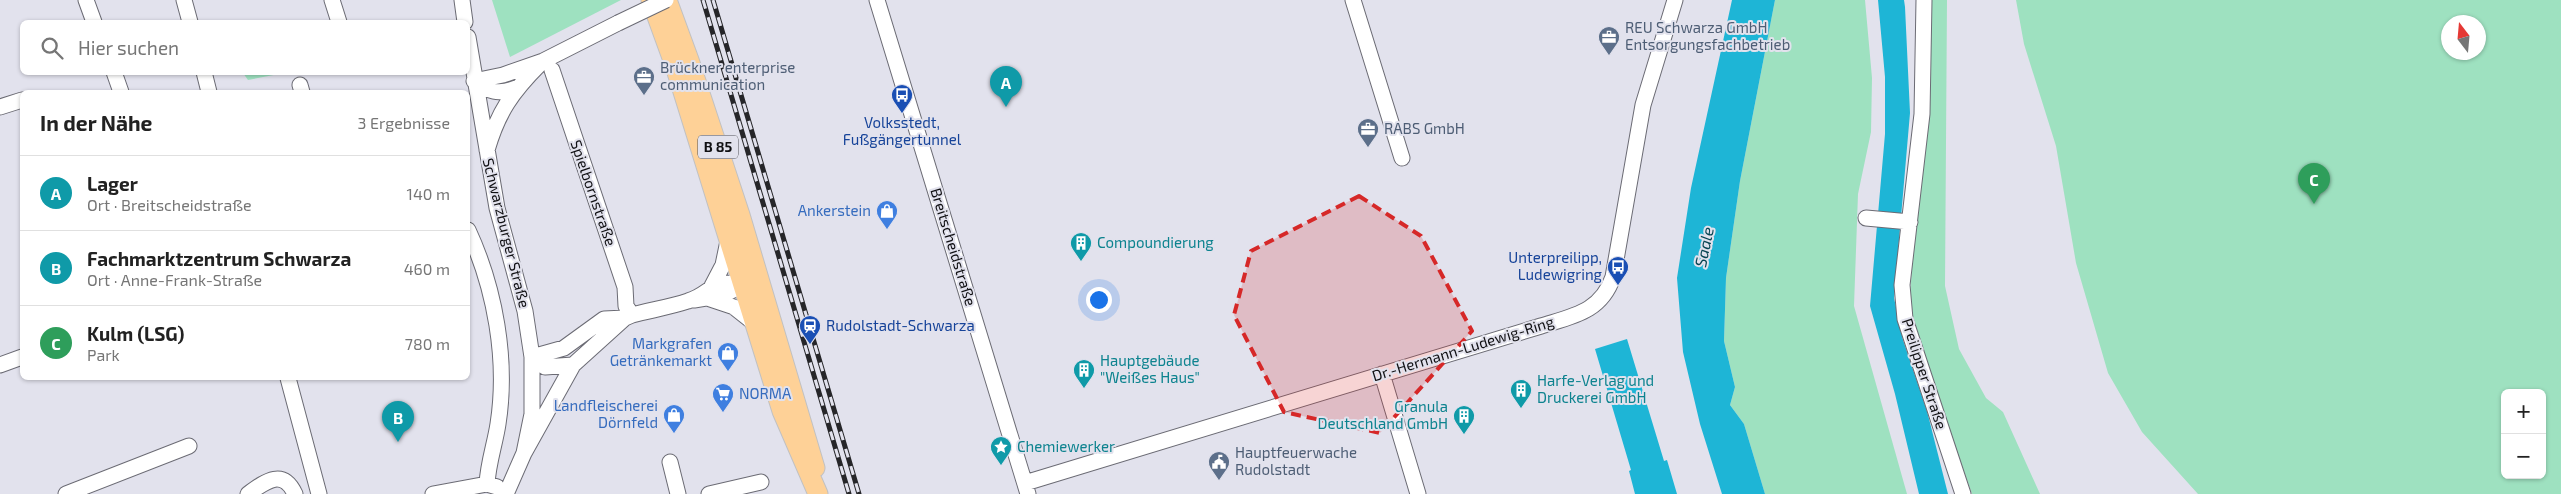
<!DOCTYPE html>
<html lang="de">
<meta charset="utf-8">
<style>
body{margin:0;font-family:"Exo 2",sans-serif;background:#f6f6f6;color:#222}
.controls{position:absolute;right:15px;bottom:15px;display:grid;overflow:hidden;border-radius:8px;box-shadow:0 1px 4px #0004}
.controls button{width:45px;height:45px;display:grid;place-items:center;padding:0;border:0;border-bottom:1px solid #e0e0e0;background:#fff;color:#222;font:25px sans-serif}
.compass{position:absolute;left:2441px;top:15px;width:45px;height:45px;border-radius:50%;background:#fff;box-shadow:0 1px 4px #0004;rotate:344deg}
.you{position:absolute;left:1098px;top:299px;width:18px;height:18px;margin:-12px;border:4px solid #fff;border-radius:50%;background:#1a73e8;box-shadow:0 0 0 8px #1a73e833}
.badge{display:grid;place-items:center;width:32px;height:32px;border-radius:50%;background:#0f766e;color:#fff;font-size:16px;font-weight:700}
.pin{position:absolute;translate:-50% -41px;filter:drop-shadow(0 1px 2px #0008)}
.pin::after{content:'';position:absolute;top:26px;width:18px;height:15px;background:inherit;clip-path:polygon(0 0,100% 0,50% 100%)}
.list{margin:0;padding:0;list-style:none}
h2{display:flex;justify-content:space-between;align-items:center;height:65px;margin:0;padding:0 20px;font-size:21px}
h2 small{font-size:16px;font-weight:400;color:#767676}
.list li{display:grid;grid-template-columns:32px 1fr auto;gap:15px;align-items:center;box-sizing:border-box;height:75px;padding:0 20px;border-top:1px solid #e0e0e0}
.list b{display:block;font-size:19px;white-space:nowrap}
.list p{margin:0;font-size:16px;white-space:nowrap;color:#767676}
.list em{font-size:16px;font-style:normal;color:#767676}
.icon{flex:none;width:28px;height:28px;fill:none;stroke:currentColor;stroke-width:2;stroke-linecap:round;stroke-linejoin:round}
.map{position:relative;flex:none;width:2561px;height:494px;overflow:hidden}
.search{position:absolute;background:#fff;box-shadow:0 1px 4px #0004;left:20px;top:20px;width:450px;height:55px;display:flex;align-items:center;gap:12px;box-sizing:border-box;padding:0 18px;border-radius:8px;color:#767676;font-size:19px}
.panel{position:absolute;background:#fff;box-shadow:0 1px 4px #0004;left:20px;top:90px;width:450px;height:290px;border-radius:8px}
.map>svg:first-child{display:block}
.green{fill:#9ee1c0;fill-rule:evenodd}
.water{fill:#1eb5d6}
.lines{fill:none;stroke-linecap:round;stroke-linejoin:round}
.minor-casing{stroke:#6b6b74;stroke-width:17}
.major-casing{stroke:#c1c1c2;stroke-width:21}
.minor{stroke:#fff;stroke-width:15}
.major{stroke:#fed197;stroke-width:19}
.rail-casing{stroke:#262629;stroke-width:5}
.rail{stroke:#e2e2ed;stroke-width:3;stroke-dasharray:9;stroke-linecap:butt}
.minor-bridge-casing{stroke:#6b6b74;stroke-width:17;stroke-linecap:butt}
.minor-bridge{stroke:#fff;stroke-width:15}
.marked{fill:#d62828;fill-opacity:0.2;stroke:#d62828;stroke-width:4;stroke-dasharray:10 6;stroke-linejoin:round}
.labels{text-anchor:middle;stroke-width:4;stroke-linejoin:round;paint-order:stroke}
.shield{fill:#e2e2ed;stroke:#4f4f54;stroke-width:1}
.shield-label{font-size:14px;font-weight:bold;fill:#101013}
.service-label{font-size:15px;fill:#4e5e75;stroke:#e2e2ed;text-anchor:start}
.transit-label{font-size:15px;fill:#164399;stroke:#e2e2ed}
.street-label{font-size:15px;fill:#101013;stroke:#e2e2ed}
.shop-label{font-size:15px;fill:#366cbe;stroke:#e2e2ed;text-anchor:end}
.culture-label{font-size:15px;fill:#0d838f;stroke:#e2e2ed;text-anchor:start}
.water-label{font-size:16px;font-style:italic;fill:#084553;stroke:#e2e2ed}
</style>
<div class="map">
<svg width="2561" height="494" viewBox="0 0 2561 494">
<rect width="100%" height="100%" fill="#e2e2ed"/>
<path class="green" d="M492,0H621L510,57Z
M1775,0H1865L1872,78L1871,132L1858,194L1854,306L1907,494H1765L1744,424L1730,405L1735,387L1724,341L1726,278L1740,181Z
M1931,0H1947L1945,286L1959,349L1986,398L2003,412L2040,494H1972L1916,336L1910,297L1915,222L1930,112Z
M2016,0H2561V494H2198L2142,432L2108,373L2076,263L2056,146L2024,44ZM2448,22H2478V52H2448ZM2505,393H2542V475H2505Z
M243,73H284L248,80Z"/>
<path class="water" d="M1732,0H1775L1740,181L1726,278L1724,341L1735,387L1730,405L1744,424L1765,494H1722L1700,424L1683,352L1677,278L1691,188Z
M1878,0H1904L1905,7L1910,113L1894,298L1903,340L1927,411L1948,494H1919L1895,394L1870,306L1885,134V77Z
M1627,339L1664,461L1667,460L1677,494H1635L1629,471L1631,470L1595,349Z"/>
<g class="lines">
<g class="minor-casing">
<path id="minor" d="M86,0L94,22
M184,0L190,22
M332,0L339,22
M462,0L465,22
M877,0L1028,494
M1353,0L1402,158
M1924,0L1922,114L1902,285L1905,319L1963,494
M468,37L497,208L525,311L532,357V414L524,453
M552,70L625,287L626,306L632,315
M114,72L121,92
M204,72L209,92
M474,81L503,75L543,61L618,23
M474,81C489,92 498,95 516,88
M300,85L302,92
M0,107L22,100
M487,150C498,112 512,92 540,64
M1866,218L1910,222
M468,230C495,288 508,360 498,424C495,444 488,463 487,484
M712,286L723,265L728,241
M710,299L734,307L753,322
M694,300L724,295L742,285
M532,357L564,348L604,319L625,318
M532,357L545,367L573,365
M0,365L22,357
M1382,374L1418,494
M288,378L319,494
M670,462L678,494
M1025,483L1541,326C1573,316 1601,312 1613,277L1643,105L1675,0
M66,494L189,446
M248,494C266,481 283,468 295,494
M433,494L487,484L497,487
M506,494L524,453L573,365L625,318L632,315C651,310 670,307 688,301C712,294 710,278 742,285
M709,494L761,482"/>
</g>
<g class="major-casing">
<path id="major" d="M651,0L675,66L782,411L818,494
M667,0L689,60L740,215L815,468"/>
</g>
<use href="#minor" class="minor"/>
<use href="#major" class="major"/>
<g class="rail-casing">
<path id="rail" d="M703,0L849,494
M713,0L859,494"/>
</g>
<use href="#rail" class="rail"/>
<g class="minor-bridge-casing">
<path id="minor-bridge" d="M618,23L666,0"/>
</g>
<use href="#minor-bridge" class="minor-bridge"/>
</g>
<path class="marked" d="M1359,196L1421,236L1472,331L1380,433L1284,412L1234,315L1251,251Z"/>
<defs>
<g id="office-pin" transform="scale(1.125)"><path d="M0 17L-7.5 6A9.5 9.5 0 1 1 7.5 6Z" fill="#5c6f8a" stroke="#e2e2ed"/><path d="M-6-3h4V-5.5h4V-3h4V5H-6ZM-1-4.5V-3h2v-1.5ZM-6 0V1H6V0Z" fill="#fff"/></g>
<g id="bus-pin" transform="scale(1.125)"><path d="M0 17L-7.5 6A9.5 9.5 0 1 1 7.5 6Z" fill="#1a4fb4" stroke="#e2e2ed"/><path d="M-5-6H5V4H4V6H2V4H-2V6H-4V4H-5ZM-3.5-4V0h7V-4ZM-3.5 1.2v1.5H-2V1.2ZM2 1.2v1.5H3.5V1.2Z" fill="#fff"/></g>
<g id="shop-pin" transform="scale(1.125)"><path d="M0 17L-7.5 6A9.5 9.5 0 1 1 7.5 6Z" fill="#3f7fe0" stroke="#e2e2ed"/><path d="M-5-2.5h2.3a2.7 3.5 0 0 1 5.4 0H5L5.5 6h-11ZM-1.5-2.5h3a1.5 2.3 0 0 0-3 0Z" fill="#fff"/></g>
<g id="building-pin" transform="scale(1.125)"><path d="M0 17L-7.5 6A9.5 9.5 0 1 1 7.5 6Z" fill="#0f9aa8" stroke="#e2e2ed"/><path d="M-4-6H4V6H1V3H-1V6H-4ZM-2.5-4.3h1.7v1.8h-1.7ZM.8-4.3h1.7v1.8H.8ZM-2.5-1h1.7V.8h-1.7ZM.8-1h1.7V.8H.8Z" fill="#fff"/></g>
<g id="station-pin" transform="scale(1.125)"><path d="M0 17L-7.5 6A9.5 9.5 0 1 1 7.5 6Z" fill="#1a4fb4" stroke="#e2e2ed"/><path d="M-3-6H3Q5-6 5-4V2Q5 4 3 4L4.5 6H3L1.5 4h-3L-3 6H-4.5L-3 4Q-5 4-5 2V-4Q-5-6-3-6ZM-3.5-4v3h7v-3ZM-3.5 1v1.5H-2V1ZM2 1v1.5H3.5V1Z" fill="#fff"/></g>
<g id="supermarket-pin" transform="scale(1.125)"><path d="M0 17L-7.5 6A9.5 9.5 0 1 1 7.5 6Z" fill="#3f7fe0" stroke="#e2e2ed"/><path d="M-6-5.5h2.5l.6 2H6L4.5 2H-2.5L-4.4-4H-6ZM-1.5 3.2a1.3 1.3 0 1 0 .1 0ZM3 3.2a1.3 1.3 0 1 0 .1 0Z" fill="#fff"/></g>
<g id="sight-pin" transform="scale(1.125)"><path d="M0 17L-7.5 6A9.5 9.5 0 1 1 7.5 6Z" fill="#0f9aa8" stroke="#e2e2ed"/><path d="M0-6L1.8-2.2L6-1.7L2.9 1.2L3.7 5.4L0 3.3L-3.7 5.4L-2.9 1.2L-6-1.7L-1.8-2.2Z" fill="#fff"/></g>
<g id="civic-pin" transform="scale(1.125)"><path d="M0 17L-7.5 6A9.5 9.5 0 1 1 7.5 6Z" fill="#5c6f8a" stroke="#e2e2ed"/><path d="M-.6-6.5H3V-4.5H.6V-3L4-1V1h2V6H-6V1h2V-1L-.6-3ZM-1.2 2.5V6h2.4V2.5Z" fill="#fff"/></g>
</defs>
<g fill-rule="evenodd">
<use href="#office-pin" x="1609" y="37"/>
<use href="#office-pin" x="644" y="77"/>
<use href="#bus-pin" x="902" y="95"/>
<use href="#office-pin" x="1368" y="129"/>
<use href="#shop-pin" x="887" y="211"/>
<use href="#building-pin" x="1081" y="243"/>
<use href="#bus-pin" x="1618" y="267"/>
<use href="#station-pin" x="810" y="326"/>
<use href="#shop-pin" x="728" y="353"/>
<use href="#building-pin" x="1084" y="370"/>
<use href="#building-pin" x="1521" y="390"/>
<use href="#supermarket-pin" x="723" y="394"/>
<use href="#shop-pin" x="674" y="415"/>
<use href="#building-pin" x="1464" y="416"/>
<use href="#sight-pin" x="1001" y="447"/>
<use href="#civic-pin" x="1219" y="462"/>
</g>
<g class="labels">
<rect class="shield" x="698" y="135.5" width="40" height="23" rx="4"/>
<g class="shield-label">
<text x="718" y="152">B 85</text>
</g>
<g class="service-label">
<text x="1625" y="33">REU Schwarza GmbH<tspan x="1625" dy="17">Entsorgungsfachbetrieb</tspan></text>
<text x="660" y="73">Brückner enterprise<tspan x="660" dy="17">communication</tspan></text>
<text x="1384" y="134">RABS GmbH</text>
<text x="1235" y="458">Hauptfeuerwache<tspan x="1235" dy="17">Rudolstadt</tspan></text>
</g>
<g class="transit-label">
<text x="902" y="128">Volksstedt,<tspan x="902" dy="17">Fußgängertunnel</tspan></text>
<text x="1602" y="263" text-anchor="end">Unterpreilipp,<tspan x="1602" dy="17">Ludewigring</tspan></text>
<text x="826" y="331" text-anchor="start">Rudolstadt-Schwarza</text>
</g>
<g class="street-label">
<text transform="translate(593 193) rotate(71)" y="5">Spielbornstraße</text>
<text transform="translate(506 233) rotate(76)" y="5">Schwarzburger Straße</text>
<text transform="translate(953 247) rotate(73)" y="5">Breitscheidstraße</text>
<text transform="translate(1463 349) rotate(-17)" y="5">Dr.-Hermann-Ludewig-Ring</text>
<text transform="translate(1924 374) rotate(72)" y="5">Preilipper Straße</text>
</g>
<g class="shop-label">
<text x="871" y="216">Ankerstein</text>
<text x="712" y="349">Markgrafen<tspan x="712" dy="17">Getränkemarkt</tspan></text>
<text x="739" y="399" text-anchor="start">NORMA</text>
<text x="658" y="411">Landfleischerei<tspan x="658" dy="17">Dörnfeld</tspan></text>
</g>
<g class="culture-label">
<text x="1097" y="248">Compoundierung</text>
<text x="1100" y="366">Hauptgebäude<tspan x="1100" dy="17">"Weißes Haus"</tspan></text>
<text x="1537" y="386">Harfe-Verlag und<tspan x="1537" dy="17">Druckerei GmbH</tspan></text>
<text x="1448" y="412" text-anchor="end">Granula<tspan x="1448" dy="17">Deutschland GmbH</tspan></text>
<text x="1017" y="452">Chemiewerker</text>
</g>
<g class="water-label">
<text transform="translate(1704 247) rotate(-78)" y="6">Saale</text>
</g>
</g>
</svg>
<div class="controls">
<button>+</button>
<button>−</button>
</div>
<svg class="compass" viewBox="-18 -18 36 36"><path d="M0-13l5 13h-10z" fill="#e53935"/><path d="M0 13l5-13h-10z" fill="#767676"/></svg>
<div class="you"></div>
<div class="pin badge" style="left:1006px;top:107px;background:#0f9aa8">A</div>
<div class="pin badge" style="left:398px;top:442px;background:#0f9aa8">B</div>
<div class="pin badge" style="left:2314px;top:204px;background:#2e9e5b">C</div>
<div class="search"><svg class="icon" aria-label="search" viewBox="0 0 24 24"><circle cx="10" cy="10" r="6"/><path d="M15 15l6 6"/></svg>Hier suchen</div>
<section class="panel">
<h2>In der Nähe<small>3 Ergebnisse</small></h2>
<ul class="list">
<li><span class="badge" style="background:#0f9aa8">A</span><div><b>Lager</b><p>Ort · Breitscheidstraße</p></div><em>140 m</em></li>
<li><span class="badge" style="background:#0f9aa8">B</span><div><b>Fachmarktzentrum Schwarza</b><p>Ort · Anne-Frank-Straße</p></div><em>460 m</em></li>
<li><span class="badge" style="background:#2e9e5b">C</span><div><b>Kulm (LSG)</b><p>Park</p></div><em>780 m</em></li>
</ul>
</section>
</div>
